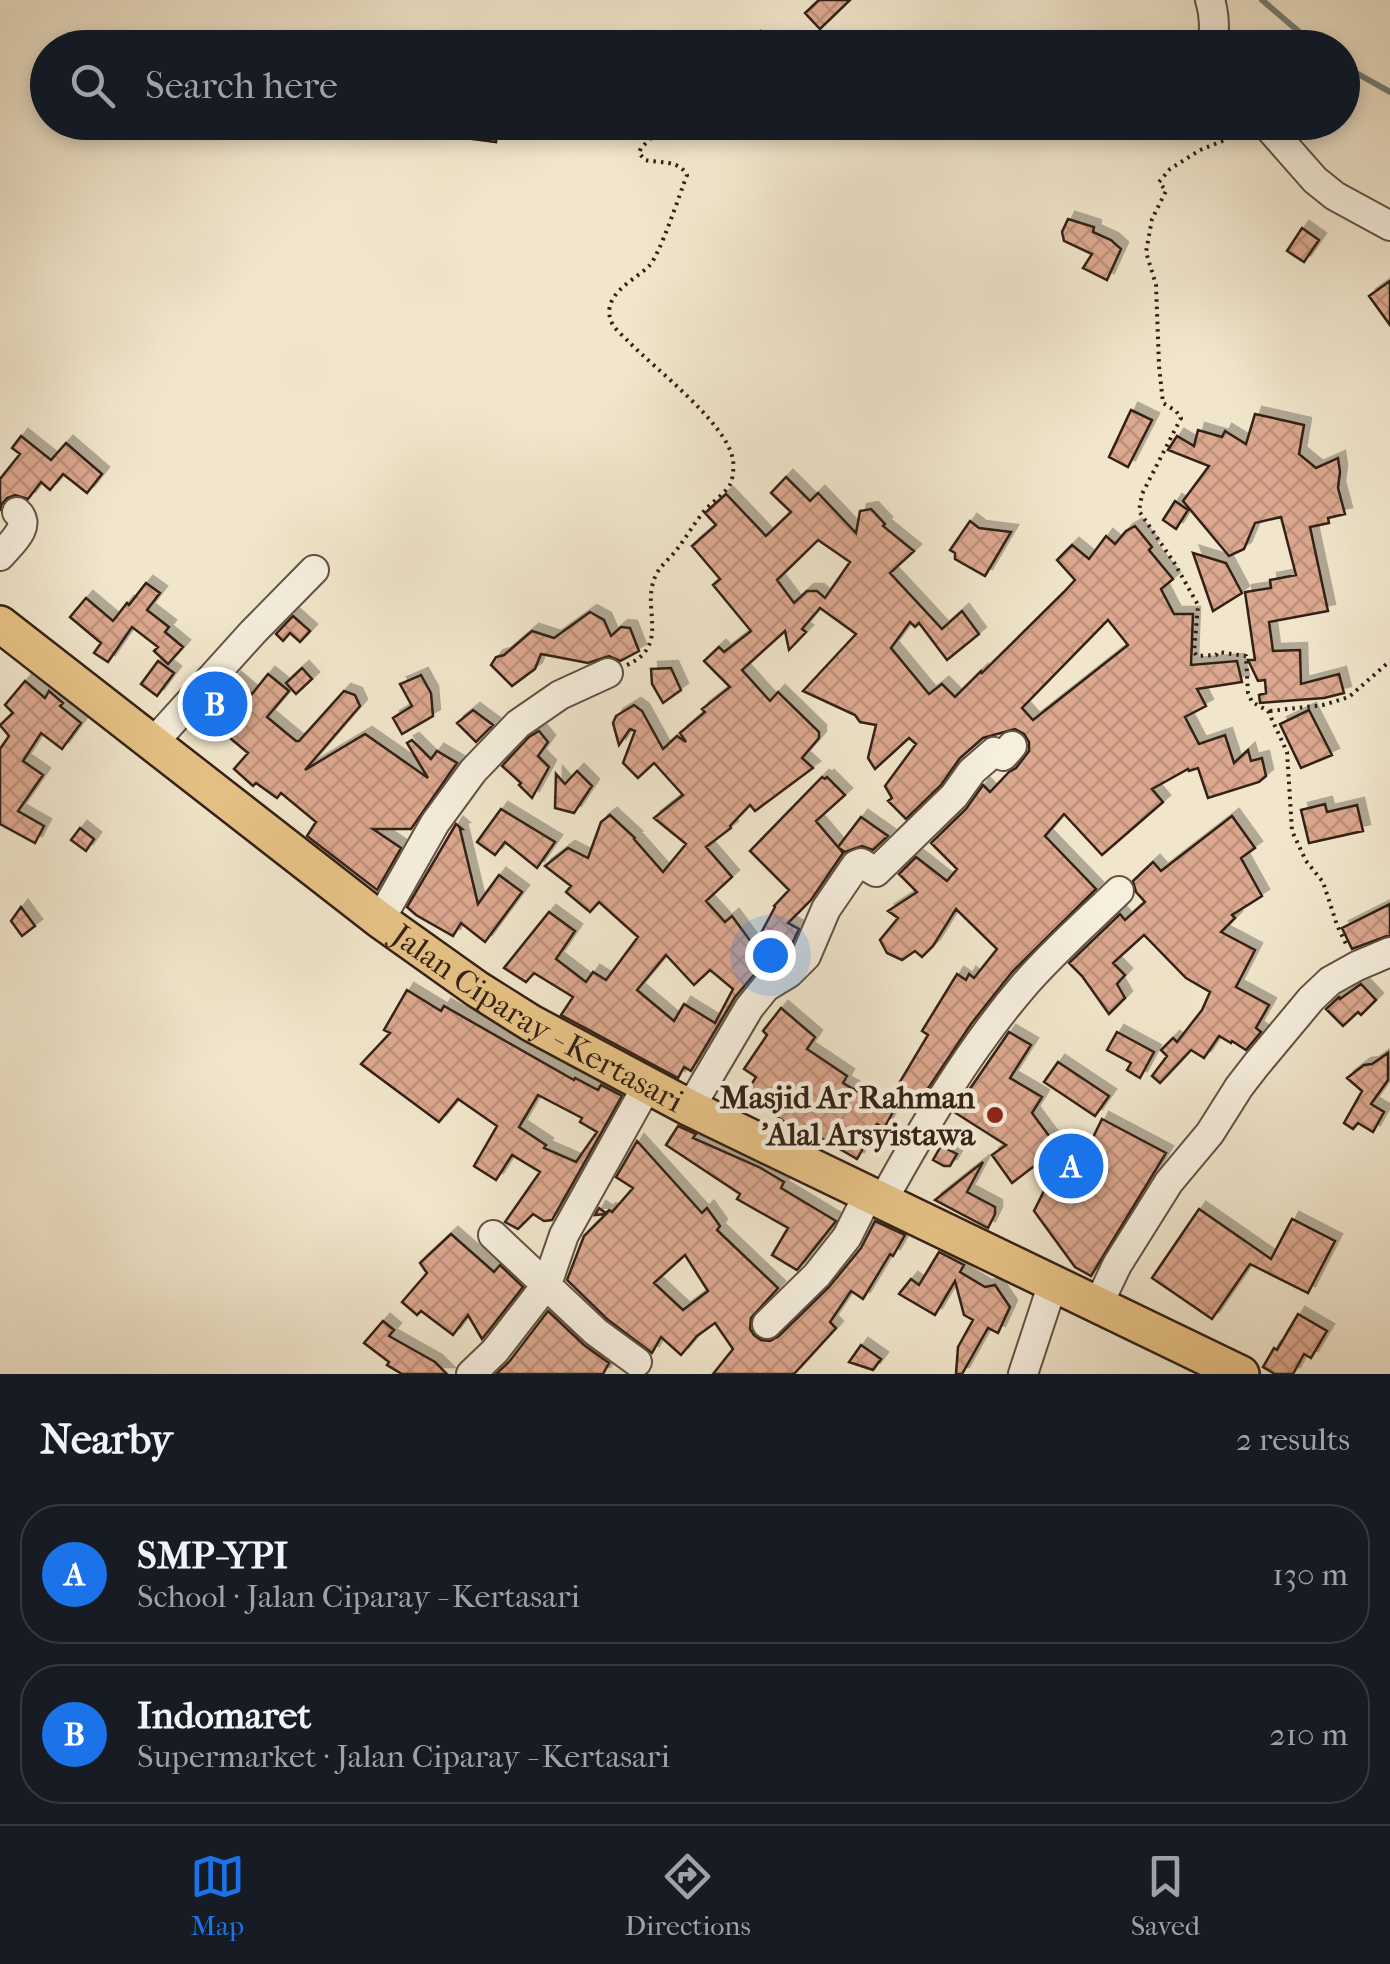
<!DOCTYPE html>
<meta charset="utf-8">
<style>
body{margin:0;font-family:"IM FELL French Canon",serif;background:#242831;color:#f1f3f6}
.you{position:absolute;left:770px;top:955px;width:35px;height:35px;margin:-25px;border:8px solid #fff;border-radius:50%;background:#1a73e8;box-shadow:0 0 0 15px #1a73e833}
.badge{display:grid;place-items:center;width:65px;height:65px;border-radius:50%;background:#1a73e8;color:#fff;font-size:32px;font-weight:700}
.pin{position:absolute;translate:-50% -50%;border:5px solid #fff;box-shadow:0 2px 10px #0006}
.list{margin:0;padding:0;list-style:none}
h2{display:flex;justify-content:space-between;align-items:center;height:130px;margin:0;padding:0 40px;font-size:42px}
h2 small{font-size:32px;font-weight:400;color:#9ea1a6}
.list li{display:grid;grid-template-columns:65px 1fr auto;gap:30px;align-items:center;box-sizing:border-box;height:140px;margin:0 20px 20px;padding:0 20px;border:2px solid #363941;border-radius:40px}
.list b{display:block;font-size:38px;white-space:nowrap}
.list p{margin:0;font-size:32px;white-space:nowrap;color:#9ea1a6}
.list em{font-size:32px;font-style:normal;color:#9ea1a6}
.icon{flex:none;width:55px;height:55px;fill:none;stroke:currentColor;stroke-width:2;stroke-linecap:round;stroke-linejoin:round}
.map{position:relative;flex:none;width:1390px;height:1374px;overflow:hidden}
.search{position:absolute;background:#171b24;box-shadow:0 5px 15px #0003;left:30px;right:30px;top:30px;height:110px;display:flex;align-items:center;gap:25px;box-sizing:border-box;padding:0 35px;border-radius:55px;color:#9ea1a6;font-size:38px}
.sheet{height:450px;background:#171b24}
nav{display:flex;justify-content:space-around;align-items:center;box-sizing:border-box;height:140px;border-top:2px solid #363941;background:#171b24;font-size:28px;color:#9ea1a6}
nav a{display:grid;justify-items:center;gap:5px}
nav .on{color:#1a73e8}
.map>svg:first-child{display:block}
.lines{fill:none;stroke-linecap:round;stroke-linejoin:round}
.stream{stroke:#727f7a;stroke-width:6}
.building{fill:url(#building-cross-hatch);stroke:#332014;stroke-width:2.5;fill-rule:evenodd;filter:url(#shadow)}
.minor-casing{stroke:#625242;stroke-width:32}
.major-casing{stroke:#332014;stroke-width:40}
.path{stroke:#332014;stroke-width:4;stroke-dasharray:2.5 5;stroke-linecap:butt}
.minor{stroke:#f6efde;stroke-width:28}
.major{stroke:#e8c386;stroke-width:35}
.poi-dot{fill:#8f2418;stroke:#f6efde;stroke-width:4}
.labels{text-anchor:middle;stroke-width:9;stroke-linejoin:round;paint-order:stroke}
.street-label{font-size:32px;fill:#332014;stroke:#f6efde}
.poi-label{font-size:32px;font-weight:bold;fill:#332014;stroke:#f6efde;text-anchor:end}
</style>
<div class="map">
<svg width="1390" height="1374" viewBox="0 0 1390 1374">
<defs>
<pattern id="building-cross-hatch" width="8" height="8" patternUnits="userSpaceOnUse" patternTransform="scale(2.5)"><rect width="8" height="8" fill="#dca88f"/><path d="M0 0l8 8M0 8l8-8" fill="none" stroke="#bd907a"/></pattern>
<filter id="shadow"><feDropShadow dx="7" dy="-7" stdDeviation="0" flood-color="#0004"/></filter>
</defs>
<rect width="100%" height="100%" fill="#f1e6cc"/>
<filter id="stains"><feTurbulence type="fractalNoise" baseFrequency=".002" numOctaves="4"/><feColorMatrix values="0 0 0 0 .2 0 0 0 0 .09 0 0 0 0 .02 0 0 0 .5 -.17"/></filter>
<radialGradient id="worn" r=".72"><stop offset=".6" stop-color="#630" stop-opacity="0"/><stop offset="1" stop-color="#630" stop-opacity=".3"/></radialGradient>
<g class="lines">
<path class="stream" d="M1262,0L1318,48
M1342,65L1390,92"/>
</g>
<path class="building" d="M819,0H850L820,29L805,13Z
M474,122H498L496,142L472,139Z
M1068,219L1094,227L1093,232L1111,240L1121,249L1107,280L1083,268L1092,254L1064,241L1062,232Z
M1302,228L1319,240L1304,262L1287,251Z
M1390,281V325L1369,296Z
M1131,410L1152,420L1128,467L1109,457Z
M1255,414L1304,425L1299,454L1316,468L1338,458L1340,472L1338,488L1345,514L1328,518L1329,523L1310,527L1328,611L1269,622L1273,651L1300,650L1301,684L1339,674L1344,693L1324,698L1260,703L1259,695L1266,693L1265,680L1258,681L1248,660H1255L1245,592L1271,588L1270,580L1296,575L1281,517L1255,523L1244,549L1229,556L1183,501L1209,466L1168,450L1177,436L1194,446L1198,430L1222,437L1225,431L1246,444Z
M21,436L51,460L66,443L102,474L87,493L63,474L50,490L41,482L28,499L15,495L7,498L1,505L0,511V479L20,454L12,448Z
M786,477L810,501L818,493L856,533L860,511L871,509L885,524L883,526L914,551L890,573L942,629L962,611L979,634L947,660L919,623L915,627L910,622L891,648L929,694L942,684L955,697L981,671L982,673L1064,592L1075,580L1057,560L1072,545L1089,559L1106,536L1115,544L1126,531L1135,526L1152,547L1149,550L1173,579L1161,589L1174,614H1193L1191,665L1237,661L1242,682L1197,689L1206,706L1185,717L1199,744L1225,735L1234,763L1248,750L1251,761L1262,758L1266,776L1259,782L1208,798L1198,768L1189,771L1188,769L1152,789L1163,802L1102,855L1064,814L1045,836L1096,889L1012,972L971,1024L921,1099L898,1085L928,1035L922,1031L957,974L966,980L969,974L974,978L997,949L956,909L933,946L922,957L915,951L902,960L887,953L880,940L898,918L888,911L917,892L899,874L916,857L947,881L957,869L931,843L966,809L983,785L990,792L1009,772L1016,768L1029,751V742L1024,734L1015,729L983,738L960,758L941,785L906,819L888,801L892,798L885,786L916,744L909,738L875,769L868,758L876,725L860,722L855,715L803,691L856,634L820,608L802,629L806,632L789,650L785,631L742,670L770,701L778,692L819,732V738L802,758L813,768L755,811L750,805L730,826L731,828L706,847L732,877L706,901L725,922L732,916L754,946L775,907L774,906L789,890L750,851L822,777L825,779L827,777L845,795L816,821L838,847L861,817L888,836L873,850L862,846L845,852L839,848L843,853L811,900L788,923L799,929L791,946L778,959L753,976L735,997L691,1071L684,1067L678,1078L561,1015L573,997L534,973L526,982L504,968L549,912L575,931L556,959L586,982L593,972L606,980L638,937L599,902L590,912L566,892L571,886L545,866L568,848L588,858L601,822L610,815L635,838L634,839L663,872L686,844L654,818L683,795L654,763L638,778L623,763L635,731L630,729L619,745L613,723L616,716L634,705L642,711L663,749L677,736L686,742L680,733L705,712L702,709L730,687L704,661L719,647L724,652L751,631L713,585L720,579L692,546L716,525L705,513L726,494L766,536L791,512L771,493ZM818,540L850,562L825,598L817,591H807L794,603L777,580ZM1108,620L1128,645L1033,720L1022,708ZM666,955L694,985L710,970L733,989L715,1023L684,1004L674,1021L637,990Z
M1175,501L1188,510L1176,529L1163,520Z
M970,521L979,528L1011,532L985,576L955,559V553L950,550Z
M1193,553L1226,563L1242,593L1213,611Z
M146,583L160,593L147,610L169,627L165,632L183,647L168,664L154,651L158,647L132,627L108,662L94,653L101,643L70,617L86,598L113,621L127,603L129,605Z
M590,612L604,620L611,636L621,627L630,628L639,651L620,661L609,656L588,663L541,654L535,669L512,686L491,665L496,657L504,655L532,631L554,638Z
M293,616L310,631L300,642L290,633L283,641L276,634Z
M158,661L174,673L157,696L141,684Z
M302,668L312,679L296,694L286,683Z
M671,668L681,690L663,703L652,684L651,669Z
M268,674L289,691L267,717L296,741H299L344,691L355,695L360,706L305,770L365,734L428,778L407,743L412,740L431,759L437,751L457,763L411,829H373L401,848L377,890L307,836L316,822L281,793L277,798L256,783L253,786L234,769L248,753L218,728L208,739L192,726L234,679L252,694Z
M421,675L431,693L433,716L402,734L393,718L412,706L400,684Z
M25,681L45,698L49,691L63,703L60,706L81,723L62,749L41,733L23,761L43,775L18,811L44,826L35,843L0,824V749L9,736L0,725L13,713L5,705Z
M473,710L493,725L476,742L457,723Z
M1309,710L1332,755L1301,768L1280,724Z
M539,731L548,742L538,756L549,767L532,798L519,785L521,783L502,766L529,737Z
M577,771L592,786L574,813L555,808L556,774L565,784Z
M1325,804L1327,812L1357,805L1363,831L1309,843L1301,810Z
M501,809L555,842L537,868L505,842L495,855L477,842Z
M1232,816L1255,848L1241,858L1262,896L1232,915L1235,918L1221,932L1255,950L1236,987L1269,1005L1256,1028L1261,1032L1246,1050L1232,1041L1231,1043L1219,1036L1204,1058L1191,1050L1160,1083L1152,1076L1167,1056L1161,1050L1173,1038L1177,1042L1202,1010L1210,992L1186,978L1144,935L1113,963L1125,975L1117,984L1125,998L1109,1014L1082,976L1069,963L1120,914L1125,920L1145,902L1136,892L1133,881L1153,862L1161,871Z
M456,824L462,829H460L478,904L499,875L522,892L485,942L461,923L453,936L416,915L407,907Z
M80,828L94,839L86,851L71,840Z
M1390,904V935L1352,949L1342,928Z
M21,907L35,926L22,936L11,921Z
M1361,984L1376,1000L1361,1015L1358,1012L1343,1026L1326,1009L1339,997L1340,999Z
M407,990L441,1011L444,1006L574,1080L575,1078L598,1090L601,1085L622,1096L552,1220L544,1221L533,1214L518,1229L505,1222L540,1172L512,1155L496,1180L474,1166L497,1126L458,1099L439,1122L361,1064L390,1033L384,1030ZM538,1095L582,1118L580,1122L597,1132L576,1162L544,1148L546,1145L519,1127Z
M781,1008L815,1037L807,1049L847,1076L843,1083L893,1112L884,1128L877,1124L857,1159L814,1134L810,1142L786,1127L788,1124L745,1095L756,1077L744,1069L767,1035L763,1031Z
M1009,1032L1031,1045L1010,1078L1042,1097L1032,1113L1058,1148L1012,1183L992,1155L1006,1145L954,1112Z
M1117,1032L1154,1052L1140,1078L1127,1070L1131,1063L1107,1050Z
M1388,1053V1080L1371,1104L1384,1112L1373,1132L1358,1123L1353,1129L1344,1123L1362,1091L1347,1078L1364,1065L1372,1064Z
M1058,1062L1109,1096L1095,1116L1044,1082Z
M1102,1119L1166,1153L1091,1276L1075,1267L1034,1211L1064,1151L1082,1160Z
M678,1126L696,1134L693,1138L759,1167L784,1182L781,1188L836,1221L797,1270L772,1255L788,1228L737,1199L740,1194L666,1145Z
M637,1141L702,1213L707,1208L720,1226L717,1230L778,1288L751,1318L750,1329L754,1335L761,1340L770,1341L779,1336L829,1287L861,1248L875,1221L905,1235L893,1256L890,1254L863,1299L851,1291L830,1322L836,1328L794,1374H713L733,1349L715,1323L697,1336L681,1355L661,1337L652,1353L607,1319L567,1280L584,1236L606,1214L595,1215L599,1208L606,1213L609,1210L612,1212L633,1188L616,1177ZM685,1255L708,1291L683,1310L654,1283Z
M941,1146L957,1154L950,1166H944L933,1160Z
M983,1162L967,1192L995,1207V1214L988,1228L935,1200Z
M1199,1209L1271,1259L1292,1219L1335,1241L1308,1293L1250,1264L1212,1319L1152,1278Z
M451,1234L494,1272L500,1265L523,1287L482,1339L468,1315L453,1335L421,1311L417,1315L402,1302L427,1273L420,1263Z
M939,1252L964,1265L960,1272L985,1287L995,1285L1010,1307L998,1333L988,1328L962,1374H956L958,1347L973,1320L964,1315L955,1281L935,1315L899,1294L911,1279L919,1285Z
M548,1311L584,1345L609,1363L603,1374H496L509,1362Z
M1298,1314L1327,1331L1311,1358L1304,1354L1293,1374H1275L1263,1367L1274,1348L1277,1350Z
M383,1321L394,1330L389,1336L435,1362L447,1374H402L387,1365L389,1362L364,1343Z
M861,1345L881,1359L873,1370L849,1362Z"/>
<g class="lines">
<g class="minor-casing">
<path id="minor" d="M1210,0C1215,16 1215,31 1212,48
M1264,122L1315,180L1335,196L1390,226
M0,556C10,544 33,526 17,512
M152,744L253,632L314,570
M380,920L435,823L473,771L518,724L560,695L608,673
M690,1108L749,1008L766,987L789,973L806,956L826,909L856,865L861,863L876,872L954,796L972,771L994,752L1003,756L1012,746
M883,1200C925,1124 969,1049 1026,983C1055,950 1088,921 1119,891
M493,1235L596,1332L637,1362
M1098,1305L1117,1265L1169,1182L1210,1133L1239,1087L1256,1065L1311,999L1330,981L1357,966L1390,952
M767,1324L817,1275L847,1237L869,1193
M471,1374L495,1351L547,1284L564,1235L647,1086
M1023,1374L1053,1283"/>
</g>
<g class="major-casing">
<g id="major">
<path id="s1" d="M0,624L380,920L477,989L531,1023L690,1108L1241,1374"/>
</g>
</g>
<path class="path" d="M744,48L763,30
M1235,122L1225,140L1200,150L1170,169L1159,182L1166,191L1152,219L1146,252L1156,285L1159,366L1163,403L1176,411L1181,418L1142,494L1139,511L1175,564L1198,605L1194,652L1197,656L1216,655L1218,652L1246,656L1248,693L1252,702L1268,711L1287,752L1292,831L1306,861L1323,882L1337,925L1346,944
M627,665C671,645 641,609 655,577C660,565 671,558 678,548C687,536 695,522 705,510C712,502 726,493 731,483C733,477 734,466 733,460C727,423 655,369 629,342C622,335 612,327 610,318C604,293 635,280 649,266C660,255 680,193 687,175C679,160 660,163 645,160L639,153L641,148L667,122
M1270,711L1323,705L1349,697L1390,661"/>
<use href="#minor" class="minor"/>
<use href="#major" class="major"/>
</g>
<circle class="poi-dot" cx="995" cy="1115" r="10"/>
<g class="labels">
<g class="street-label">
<text dy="11" stroke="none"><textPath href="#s1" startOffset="668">Jalan Ciparay - Kertasari</textPath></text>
</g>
<g class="poi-label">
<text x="975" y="1108">Masjid Ar Rahman<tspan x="975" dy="37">'Alal Arsyistawa</tspan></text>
</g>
</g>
<rect width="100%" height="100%" filter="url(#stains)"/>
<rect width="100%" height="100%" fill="url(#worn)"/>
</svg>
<div class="you"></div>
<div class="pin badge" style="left:1071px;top:1166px">A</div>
<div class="pin badge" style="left:215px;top:704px">B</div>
<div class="search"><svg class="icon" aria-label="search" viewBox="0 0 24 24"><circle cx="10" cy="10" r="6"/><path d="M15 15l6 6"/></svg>Search here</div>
</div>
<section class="sheet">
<h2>Nearby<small>2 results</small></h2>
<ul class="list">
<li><span class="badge">A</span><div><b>SMP-YPI</b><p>School · Jalan Ciparay - Kertasari</p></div><em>130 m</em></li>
<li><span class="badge">B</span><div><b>Indomaret</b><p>Supermarket · Jalan Ciparay - Kertasari</p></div><em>210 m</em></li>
</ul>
</section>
<nav>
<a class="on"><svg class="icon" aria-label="map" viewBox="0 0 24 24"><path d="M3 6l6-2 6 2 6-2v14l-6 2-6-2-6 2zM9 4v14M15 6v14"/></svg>Map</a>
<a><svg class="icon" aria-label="directions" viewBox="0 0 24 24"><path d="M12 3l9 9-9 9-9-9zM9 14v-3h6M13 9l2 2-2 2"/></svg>Directions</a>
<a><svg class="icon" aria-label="saved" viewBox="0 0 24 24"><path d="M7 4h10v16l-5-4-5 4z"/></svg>Saved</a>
</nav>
